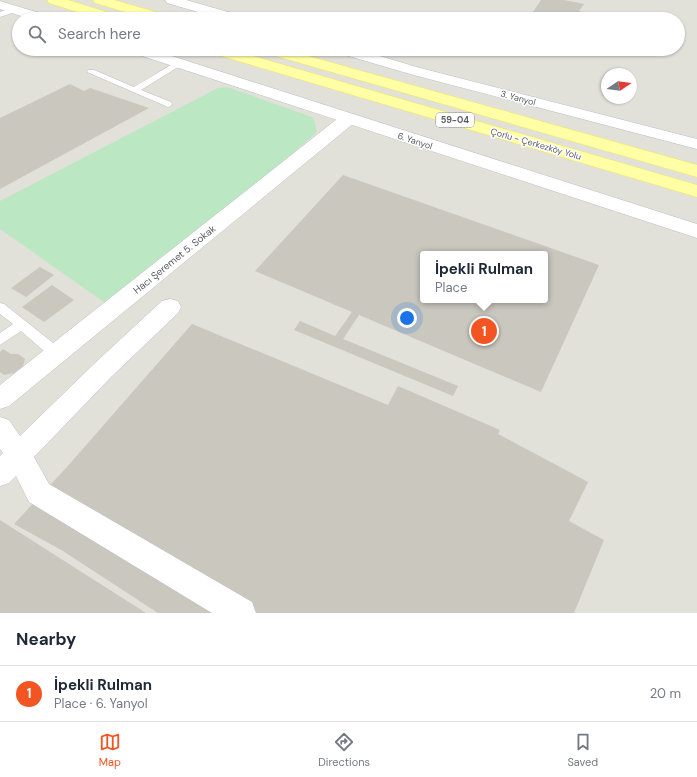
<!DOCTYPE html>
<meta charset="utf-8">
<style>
body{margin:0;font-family:"DM Sans",sans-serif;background:#f2f2f3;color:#1f2937}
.compass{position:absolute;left:601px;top:68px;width:36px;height:36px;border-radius:50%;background:#fff;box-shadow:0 1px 3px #0004;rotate:77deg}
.you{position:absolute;left:407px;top:318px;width:14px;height:14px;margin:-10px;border:3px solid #fff;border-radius:50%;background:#1a73e8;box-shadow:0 0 0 6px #1a73e833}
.badge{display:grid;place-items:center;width:26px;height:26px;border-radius:50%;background:#f35522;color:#fff;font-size:13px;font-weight:700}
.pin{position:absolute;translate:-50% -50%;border:2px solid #fff;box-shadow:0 1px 4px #0006}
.popup{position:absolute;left:420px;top:251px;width:128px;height:52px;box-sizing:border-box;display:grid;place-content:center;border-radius:4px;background:#fff;filter:drop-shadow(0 1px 3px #0005);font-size:13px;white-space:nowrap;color:#747a83}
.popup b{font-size:15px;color:#1f2937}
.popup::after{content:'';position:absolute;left:50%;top:100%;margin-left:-8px;border:8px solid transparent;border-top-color:#fff}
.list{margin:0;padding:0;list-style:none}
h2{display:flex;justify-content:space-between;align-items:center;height:52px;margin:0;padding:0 16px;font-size:17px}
h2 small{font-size:13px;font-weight:400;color:#747a83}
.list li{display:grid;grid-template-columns:26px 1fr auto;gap:12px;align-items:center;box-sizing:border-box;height:56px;padding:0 16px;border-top:1px solid #e0e1e3}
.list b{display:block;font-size:15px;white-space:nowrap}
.list p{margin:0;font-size:13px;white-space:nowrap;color:#747a83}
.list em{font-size:13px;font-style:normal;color:#747a83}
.icon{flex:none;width:22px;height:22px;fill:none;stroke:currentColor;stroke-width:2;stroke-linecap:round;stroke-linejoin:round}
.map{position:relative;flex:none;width:697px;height:613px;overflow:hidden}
.search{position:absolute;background:#fff;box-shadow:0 1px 3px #0004;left:12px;right:12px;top:12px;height:44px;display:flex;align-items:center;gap:10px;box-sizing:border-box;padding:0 14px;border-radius:22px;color:#747a83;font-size:15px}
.sheet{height:108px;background:#fff}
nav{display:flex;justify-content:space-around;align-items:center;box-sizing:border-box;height:56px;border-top:1px solid #e0e1e3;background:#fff;font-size:11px;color:#747a83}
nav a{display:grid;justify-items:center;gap:2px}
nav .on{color:#f35522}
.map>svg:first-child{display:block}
.industrial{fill:#e1e0d9;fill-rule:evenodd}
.green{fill:#bce7c3}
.building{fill:#c9c7be;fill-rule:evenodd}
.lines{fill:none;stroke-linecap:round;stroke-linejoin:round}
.service-casing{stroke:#bcbdc4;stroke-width:1}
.minor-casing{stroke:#bcbdc4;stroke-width:1}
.secondary-casing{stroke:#bcbec6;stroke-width:1}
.primary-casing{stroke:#f9e64e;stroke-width:1}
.service{fill:#fff;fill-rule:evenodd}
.minor{fill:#fff;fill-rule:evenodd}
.secondary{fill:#fff;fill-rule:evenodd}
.primary{fill:#ffffa5;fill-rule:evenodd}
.labels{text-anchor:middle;stroke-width:3;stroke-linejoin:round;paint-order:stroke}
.far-street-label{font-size:9px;fill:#5a5c63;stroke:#fff}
.shield{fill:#fff;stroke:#8c8d92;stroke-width:1}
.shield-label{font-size:9px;font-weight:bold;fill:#5a5c63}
.street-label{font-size:10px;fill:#5a5c63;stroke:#fff}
</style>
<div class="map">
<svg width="697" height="613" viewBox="0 0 697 613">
<rect width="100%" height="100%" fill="#eeede1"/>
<path class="industrial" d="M0,0H697V613H0ZM19,19H678V49H19ZM607,74H631V98H607ZM423,254H545V300H423Z"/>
<path class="green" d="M227,87L312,117L315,122L317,132L243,197L108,305L0,229V201L218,88Z"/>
<path class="building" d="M541,0H564L584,4L579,11L583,12L579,18L575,17L574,19H550L531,15Z
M70,84L84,91L90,88L149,108L0,189V118Z
M343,175L599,265L541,392L359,315L343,339L458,386L453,396L294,330L300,321L335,336L352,312L255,271ZM423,254H545V300H423Z
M40,267L54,275L26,297L11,288Z
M52,285L74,300L44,322L22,307Z
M192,324L388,405L398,386L500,430L498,434L588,482L569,521L604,540L574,613H158L63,551L14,524L67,467Z
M3,349L11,354H18L25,359L23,366L14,373L4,375L0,372V352Z
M0,520L146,613H0Z"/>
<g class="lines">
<g class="service-casing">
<path id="service" d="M15,7H18V11L0,17V12Z
M176,62H179L183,64L141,90L171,102L172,104L171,106L168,107L87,72L88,70H94L134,87Z
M0,303L4,304L62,350L63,354L62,358L57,359L52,358L21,331L0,345V333L13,324L0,314Z"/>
</g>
<g class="minor-casing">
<path id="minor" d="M348,114L354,115L356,119L354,123L9,406L0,409V385L342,115Z
M170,299L178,301L181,307L178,313L111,377L34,457L49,484L252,602L256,613H212L29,502L16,476L9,483L0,486V456L3,453L0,449V417L9,420L20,436L95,363L162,301Z"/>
</g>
<g class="secondary-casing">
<path id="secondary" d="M165,0H186L242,16L244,19H222L167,3Z
M0,1L49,16L51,19H30L0,9Z
M128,49H150L697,224V238L130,52Z
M333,49H356L420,68L697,139V149L410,74L335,52Z"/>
</g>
<g class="primary-casing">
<path id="primary" d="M47,0H68L119,16L121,19H100L49,3Z
M93,0H114L169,16L171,19H149L95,3Z
M206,49H229L697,185V197L208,52Z
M260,49H283L697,165V177L262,52Z"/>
</g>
<use href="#service" class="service"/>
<use href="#minor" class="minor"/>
<use href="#secondary" class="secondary"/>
<use href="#primary" class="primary"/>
</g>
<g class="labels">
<g class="far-street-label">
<text transform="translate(518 98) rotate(15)" y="3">3. Yanyol</text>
<text transform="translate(415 141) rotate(18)" y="3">6. Yanyol</text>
<text transform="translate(536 144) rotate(16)" y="3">Çorlu - Çerkezköy Yolu</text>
</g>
<rect class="shield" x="436" y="113" width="38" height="14" rx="3"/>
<g class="shield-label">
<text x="455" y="123">59-04</text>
</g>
<g class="street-label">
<text transform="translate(174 259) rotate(-39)" y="4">Hacı Şeremet 5. Sokak</text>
</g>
</g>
</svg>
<svg class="compass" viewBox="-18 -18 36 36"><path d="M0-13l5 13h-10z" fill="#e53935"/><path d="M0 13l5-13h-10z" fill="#747a83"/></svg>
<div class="you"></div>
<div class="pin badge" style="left:484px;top:331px">1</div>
<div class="popup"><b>İpekli Rulman</b>Place</div>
<div class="search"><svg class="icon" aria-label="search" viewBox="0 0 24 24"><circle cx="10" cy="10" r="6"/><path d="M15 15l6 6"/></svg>Search here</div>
</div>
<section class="sheet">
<h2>Nearby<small></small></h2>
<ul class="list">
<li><span class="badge">1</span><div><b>İpekli Rulman</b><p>Place · 6. Yanyol</p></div><em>20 m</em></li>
</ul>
</section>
<nav>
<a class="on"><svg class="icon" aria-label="map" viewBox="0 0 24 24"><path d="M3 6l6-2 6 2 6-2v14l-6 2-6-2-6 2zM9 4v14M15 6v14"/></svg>Map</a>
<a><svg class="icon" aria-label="directions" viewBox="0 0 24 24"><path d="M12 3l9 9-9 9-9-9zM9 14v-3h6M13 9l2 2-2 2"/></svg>Directions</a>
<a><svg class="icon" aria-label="saved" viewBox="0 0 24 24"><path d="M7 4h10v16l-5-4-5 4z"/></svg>Saved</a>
</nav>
